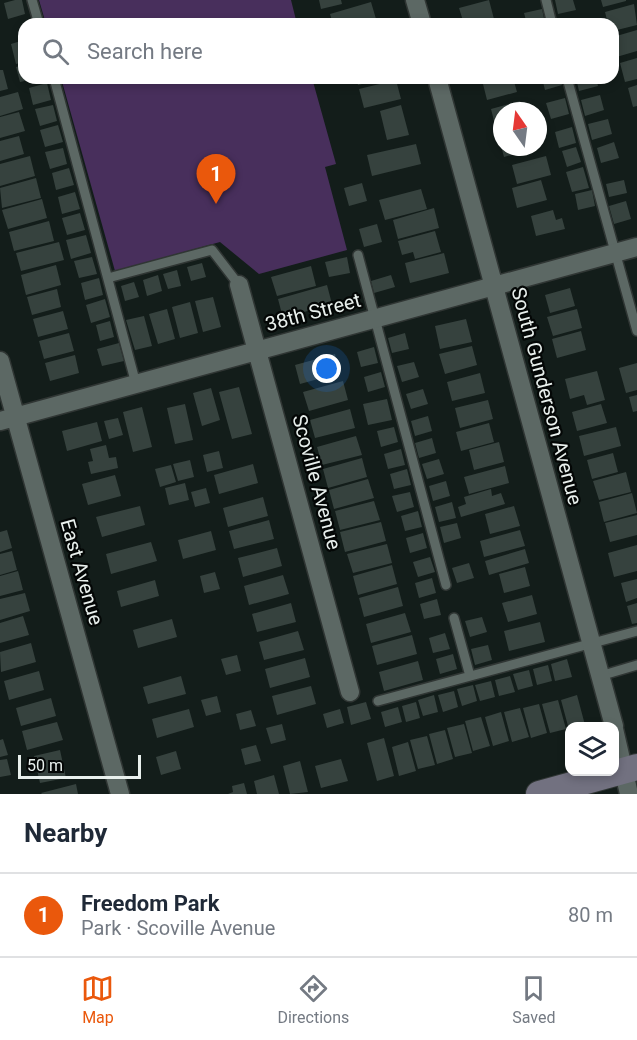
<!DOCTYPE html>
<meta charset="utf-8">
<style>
body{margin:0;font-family:Roboto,sans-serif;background:#f6f6f7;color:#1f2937}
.controls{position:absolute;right:18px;bottom:18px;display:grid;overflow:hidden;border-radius:12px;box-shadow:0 3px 9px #0003}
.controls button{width:54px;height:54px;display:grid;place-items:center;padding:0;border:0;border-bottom:2px solid #e0e1e3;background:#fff;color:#1f2937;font:30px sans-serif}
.compass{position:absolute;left:493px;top:102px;width:54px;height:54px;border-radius:50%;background:#fff;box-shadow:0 3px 9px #0003;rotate:346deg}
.scale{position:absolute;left:18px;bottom:15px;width:123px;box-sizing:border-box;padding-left:6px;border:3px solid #e9f0ed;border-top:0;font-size:16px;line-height:21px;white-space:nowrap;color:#e9f0ed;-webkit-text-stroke:4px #040706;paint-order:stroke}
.you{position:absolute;left:327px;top:369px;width:21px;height:21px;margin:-15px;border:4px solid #fff;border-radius:50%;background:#1a73e8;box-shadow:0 0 0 9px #1a73e833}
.badge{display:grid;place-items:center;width:39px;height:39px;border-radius:50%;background:#ea580c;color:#fff;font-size:20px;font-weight:700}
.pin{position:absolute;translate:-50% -50px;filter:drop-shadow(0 2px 3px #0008)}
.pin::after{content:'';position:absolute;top:32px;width:21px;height:18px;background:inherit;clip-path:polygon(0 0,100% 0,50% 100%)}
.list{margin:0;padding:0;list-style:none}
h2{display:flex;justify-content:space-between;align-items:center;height:78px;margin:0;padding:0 24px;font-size:26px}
h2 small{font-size:20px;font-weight:400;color:#747a83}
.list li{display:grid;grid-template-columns:39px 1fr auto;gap:18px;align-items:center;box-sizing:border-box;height:84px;padding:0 24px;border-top:2px solid #e0e1e3}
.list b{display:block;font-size:22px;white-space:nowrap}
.list p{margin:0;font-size:20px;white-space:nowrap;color:#747a83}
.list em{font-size:20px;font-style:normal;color:#747a83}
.icon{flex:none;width:33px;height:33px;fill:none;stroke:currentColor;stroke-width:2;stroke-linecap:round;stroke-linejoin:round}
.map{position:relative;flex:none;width:637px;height:794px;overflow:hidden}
.search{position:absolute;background:#fff;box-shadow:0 3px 9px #0003;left:18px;right:18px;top:18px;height:66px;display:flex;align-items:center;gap:15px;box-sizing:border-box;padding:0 21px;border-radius:18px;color:#747a83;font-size:22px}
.sheet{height:162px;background:#fff}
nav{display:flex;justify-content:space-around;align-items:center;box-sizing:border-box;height:84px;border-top:2px solid #e0e1e3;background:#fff;font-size:16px;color:#747a83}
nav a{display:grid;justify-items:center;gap:3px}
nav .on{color:#ea580c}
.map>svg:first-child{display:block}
.green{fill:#482f5c}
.building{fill:#36423e}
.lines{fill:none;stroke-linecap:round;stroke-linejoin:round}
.lane-casing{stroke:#303634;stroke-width:12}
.street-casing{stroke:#303634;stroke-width:21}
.secondary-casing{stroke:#303634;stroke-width:28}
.lane{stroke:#5c6864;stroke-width:9}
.street{stroke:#5c6864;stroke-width:18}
.secondary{stroke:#727180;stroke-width:26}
.labels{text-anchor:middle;stroke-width:4.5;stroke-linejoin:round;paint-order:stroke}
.street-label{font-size:20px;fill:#e9f0ed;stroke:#040706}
</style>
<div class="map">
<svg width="637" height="794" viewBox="0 0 637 794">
<rect width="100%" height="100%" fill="#131d1a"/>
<path class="green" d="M39,0H291L297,24H46Z
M61,78H312L336,164L325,167L347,250L259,274L220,242L115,271Z"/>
<path class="building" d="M15,0H22L25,14L8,19L4,3Z
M319,0H341L342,4L321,9Z
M489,0L494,19L477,24H464L459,8Z
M555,0H573L576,10L558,14Z
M601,0H626V1L603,7Z
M371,2L376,19L358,24H333L330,14Z
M634,4L637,25L613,31V24H608L605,12Z
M542,9L545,23L527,24L524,13Z
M637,30V51L613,58V37Z
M24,40V62L16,64L11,44Z
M637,58V79L625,82L620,63Z
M24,65V78L34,79L20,82L16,67Z
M0,70H3L8,89L0,91Z
M356,78H382V79L358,85Z
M491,78H513L517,92L487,100L482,80Z
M542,78H560L562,85L545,90Z
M576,78H596L598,86L579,91Z
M396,80L401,99L364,108L359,89Z
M47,83L51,100L33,105L29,88Z
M637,85V106L633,107L628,88Z
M18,92L23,109L0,116V97Z
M600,95L604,110L585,116L581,100Z
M565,98L569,114L551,119L546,103Z
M520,101L523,111H502V127L496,129L491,109Z
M53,105L57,121L40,126L35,109Z
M401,105L409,135L387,140L380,111Z
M19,112L25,131L0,138V117Z
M608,119L612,134L592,140L588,124Z
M58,125L63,142L45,147L40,130Z
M572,127L576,143L559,148L555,132Z
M19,136L24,154L0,161V141Z
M502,137V147H533V149L504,157L499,138Z
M614,142L619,158L601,163L597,148Z
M416,144L421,164L372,176L367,155Z
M576,147L581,162L567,167L562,151Z
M63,148L67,164L50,169L45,152Z
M30,156L35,176L0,186V164Z
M546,156L551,175L517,184L512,165Z
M583,167L589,188L572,192L566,172Z
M69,168L74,185L56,190L52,173Z
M36,178L41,198L2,208L0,188Z
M541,180L547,200L517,208L512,188Z
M624,180L627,193L609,197L606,184Z
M362,183L367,201L349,206L344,188Z
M421,189L427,209L385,220L379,200Z
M592,190L595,206L578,210L575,194Z
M75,192L80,209L62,214L58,197Z
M42,199L47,218L8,229L2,210Z
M626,201L631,219L614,224L609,206Z
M434,208L439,228L398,239L393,220Z
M553,210L556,220L562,218L565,229L536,236L531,216Z
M80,213L85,230L67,235L62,218Z
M49,221L54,241L14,251L9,232Z
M377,224L382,242L364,247L359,229Z
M435,231L441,252L415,259L413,252L402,255L398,241Z
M86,235L91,253L71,259L66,240Z
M59,242L64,260L21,271L16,253Z
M444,253L449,273L410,283L405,263Z
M92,257L97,274L79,278L74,261Z
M347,257L350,273L329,277L325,262Z
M202,263L206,277L191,281L187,267Z
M56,265L61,285L26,295L21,275Z
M311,266L316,286L277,296L271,277Z
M177,270L181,286L168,289L163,274Z
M158,275L162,291L147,296L143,280Z
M391,275L395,287L374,293L371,281Z
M99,278L103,295L85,300L81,283Z
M134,282L139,297L125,301L121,286Z
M327,285L332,304L283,318L278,299Z
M570,288L575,306L550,313L545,295Z
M57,289L61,307L32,315L27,297Z
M213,297L221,327L203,332L195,301Z
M105,299L110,317L91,323L86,305Z
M190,302L198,333L180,338L172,307Z
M167,309L175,339L158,344L149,314Z
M577,309L582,328L553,336L547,317Z
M63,311L68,329L38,337L33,319Z
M144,316L152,346L135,350L126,320Z
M466,319L472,342L440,349L435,326Z
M110,321L114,337L100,341L96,325Z
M581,331L586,350L557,358L552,339Z
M69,333L74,351L44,359L39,341Z
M405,333L409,349L392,353L388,338Z
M119,343L124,361L102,366L97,349Z
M472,346L477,365L445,374L439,354Z
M374,347L378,363L361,367L357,352Z
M335,354L340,373L300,384L295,365Z
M75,355L79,373L50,381L45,363Z
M414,362L419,377L402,382L397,366Z
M637,363V390L626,393L619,368Z
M597,371L605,400L587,405L584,395L570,399L565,379Z
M381,372L385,387L368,392L364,377Z
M480,373L485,393L452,401L447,382Z
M343,381L348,400L309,411L303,392Z
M239,387L252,434L232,439L219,392Z
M211,388L220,420L202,426L193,393Z
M423,389L428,404L411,409L406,394Z
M637,395V411L633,412L629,397Z
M387,399L392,420L368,425L363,404Z
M488,400L493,419L460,428L455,408Z
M185,404L193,440L175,444L167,408Z
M601,404L607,423L577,431L572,412Z
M142,407L152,447L133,452L123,412Z
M350,409L355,428L315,438L310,420Z
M428,416L432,431L415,436L411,421Z
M118,418L123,435L109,439L104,421Z
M97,422L102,441L67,451L62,431Z
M489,423L494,442L461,451L456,432Z
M394,427L398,442L381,447L377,431Z
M616,427L621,446L584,456L579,436Z
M356,436L362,455L322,465L317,447Z
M432,438L436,453L419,458L415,443Z
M499,442L504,462L474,470L469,450Z
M106,445L109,458L116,457L118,468L91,474L88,462L93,461L90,449Z
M401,449L405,465L388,469L384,454Z
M219,451L223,468L207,472L203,455Z
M613,453L618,472L592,479L587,460Z
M362,458L367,477L328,488L323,469Z
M439,459L444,474L427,479L422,464Z
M190,460L194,477L178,481L173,464Z
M253,464L258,483L219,494L214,475Z
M171,465L176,482L160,487L155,469Z
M505,466L509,483L469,494L464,477Z
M407,469L411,485L394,489L390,474Z
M626,472L631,492L599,500L593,481Z
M115,475L121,496L88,505L82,484Z
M368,479L374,498L334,509L329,490Z
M446,481L450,496L433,501L429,486Z
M185,483L189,500L169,505L165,488Z
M206,488L210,503L195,507L191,492Z
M491,489L492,496L501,493L505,504L461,517L458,507L466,504L464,497Z
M410,492L414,507L397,512L392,496Z
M632,493L637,513L604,522L599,502Z
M263,497L268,516L228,527L223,508Z
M374,501L380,520L340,530L335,511Z
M452,502L456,518L439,522L435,507Z
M140,506L145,525L102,537L96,517Z
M514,506L520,526L490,534L485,514Z
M418,511L422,527L405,531L401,516Z
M637,515V535L610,542L605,523Z
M269,520L274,539L234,549L229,531Z
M381,522L386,541L345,552L340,532Z
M457,523L461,538L444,543L440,527Z
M7,530L12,548L0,552V532Z
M520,530L525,546L484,557L480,541Z
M211,531L216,550L183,559L178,540Z
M423,533L427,548L410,553L406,538Z
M151,542L157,561L111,574L106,554Z
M387,544L392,563L353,573L347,554Z
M637,545V571L614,577L608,553Z
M277,548L282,566L243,577L238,558Z
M525,549L529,563L489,575L485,561Z
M12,551L17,570L0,575V554Z
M430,557L435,572L418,577L413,562Z
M469,563L474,578L457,583L452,568Z
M392,565L397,584L358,595L353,576Z
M525,567L530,586L504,593L499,574Z
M18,571L23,590L0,596V576Z
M215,572L220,589L204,593L200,576Z
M283,575L289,594L249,605L244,586Z
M432,578L436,593L419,598L415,583Z
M637,579V598L626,602L621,583Z
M155,580L159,596L121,607L117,591Z
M398,587L403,606L364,617L359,598Z
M25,593L30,611L0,620V599Z
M532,595L537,614L508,622L502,603Z
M437,599L441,615L424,619L420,604Z
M291,603L296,622L257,632L252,614Z
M637,603V623L632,624L627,606Z
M405,613L411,632L371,643L366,624Z
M23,616L29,635L0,643V623Z
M482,617L487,632L470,637L465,621Z
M172,619L177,637L138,648L133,630Z
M540,622L545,642L509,651L504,631Z
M298,631L304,650L264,660L259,642Z
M445,633L450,649L433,653L429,638Z
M412,635L417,654L377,665L372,646Z
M31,643L36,662L1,672L0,652Z
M488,645L492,660L475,665L471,649Z
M453,654L457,669L440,674L436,659Z
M237,655L241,671L226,675L221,659Z
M305,658L310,677L270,688L265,669Z
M567,659L572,677L555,681L551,664Z
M418,661L423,680L384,691L379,672Z
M548,665L552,681L537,685L533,669Z
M529,670L533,686L518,690L513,674Z
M39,671L44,690L9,700L4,681Z
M181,676L186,694L148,704L143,687Z
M510,676L515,692L499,696L495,680Z
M491,681L495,697L480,701L475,685Z
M473,685L477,701L462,706L457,689Z
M311,686L316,704L277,715L272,696Z
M454,691L458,707L443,712L438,695Z
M434,695L438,712L423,716L418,700Z
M577,695L585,725L568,726L561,700Z
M217,696L221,712L206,716L201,700Z
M51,698L56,716L21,726L16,708Z
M558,700L566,729L550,733L542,704Z
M366,702L371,719L351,725L347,707Z
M416,702L420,718L406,722L402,706Z
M539,704L547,733L531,738L523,708Z
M398,707L402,722L385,727L381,712Z
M520,708L529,737L512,742L504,712Z
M189,709L194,727L157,738L152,719Z
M340,709L344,723L327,728L323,714Z
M251,710L256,726L240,730L236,714Z
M501,712L509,741L493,746L485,717Z
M481,717L490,746L473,751L465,721Z
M57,722L63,740L27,750L22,731Z
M282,724L286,740L271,744L266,728Z
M464,724L472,753L455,757L447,728Z
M445,730L453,759L437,764L429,734Z
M427,736L435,765L418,769L410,740Z
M384,738L394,776L377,781L367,743Z
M3,739L8,755L0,757V740Z
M408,742L416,771L399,776L392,747Z
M256,745L261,761L245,765L241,749Z
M60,750L66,778L40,783L34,756Z
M176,751L181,769L161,775L156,757Z
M7,759L11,775L0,777V760Z
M341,759L348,781L321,788L315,766Z
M300,761L308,792L290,794L283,766Z
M274,775L279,794H257L254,781Z
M244,783L247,794H228L233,792L232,786Z
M76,784L78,794H42L41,793Z"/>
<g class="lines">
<g class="lane-casing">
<path id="lane" d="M32,0L39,24
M546,0L552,24
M54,78L136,384
M567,78L637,331
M358,255L446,585
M108,278L212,250L239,285
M454,618L470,676
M600,676L637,665
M378,701L637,631"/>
</g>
<g class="street-casing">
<path id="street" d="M415,0L422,24
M437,78L614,726
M239,285L350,692
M0,361L120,794
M0,421L637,247
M614,729L629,794"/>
</g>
<g class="secondary-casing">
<path id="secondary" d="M539,794L637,767"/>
</g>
<use href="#lane" class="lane"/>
<use href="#street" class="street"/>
<use href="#secondary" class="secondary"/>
</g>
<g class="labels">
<g class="street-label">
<text transform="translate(313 312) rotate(-15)" y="7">38th Street</text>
<text transform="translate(547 396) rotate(75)" y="7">South Gunderson Avenue</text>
<text transform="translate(317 482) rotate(75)" y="7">Scoville Avenue</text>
<text transform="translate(82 572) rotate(74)" y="7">East Avenue</text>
</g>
</g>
</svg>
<div class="controls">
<button><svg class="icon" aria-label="layers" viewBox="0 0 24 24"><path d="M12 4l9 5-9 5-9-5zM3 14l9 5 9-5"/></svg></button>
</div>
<svg class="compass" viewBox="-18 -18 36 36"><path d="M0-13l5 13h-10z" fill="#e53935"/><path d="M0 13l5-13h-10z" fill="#747a83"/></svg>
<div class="scale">50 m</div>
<div class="you"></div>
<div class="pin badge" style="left:216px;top:204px">1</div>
<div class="search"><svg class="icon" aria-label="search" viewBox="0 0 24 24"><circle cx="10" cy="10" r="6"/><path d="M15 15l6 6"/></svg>Search here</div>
</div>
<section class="sheet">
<h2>Nearby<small></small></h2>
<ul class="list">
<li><span class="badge">1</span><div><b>Freedom Park</b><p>Park · Scoville Avenue</p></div><em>80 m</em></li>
</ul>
</section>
<nav>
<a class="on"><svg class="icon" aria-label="map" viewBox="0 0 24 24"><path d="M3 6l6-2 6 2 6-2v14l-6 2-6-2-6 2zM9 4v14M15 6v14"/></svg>Map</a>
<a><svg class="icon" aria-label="directions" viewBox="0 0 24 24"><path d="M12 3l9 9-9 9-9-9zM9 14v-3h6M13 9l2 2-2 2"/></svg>Directions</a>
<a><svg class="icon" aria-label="saved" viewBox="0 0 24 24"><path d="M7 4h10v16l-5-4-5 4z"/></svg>Saved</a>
</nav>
